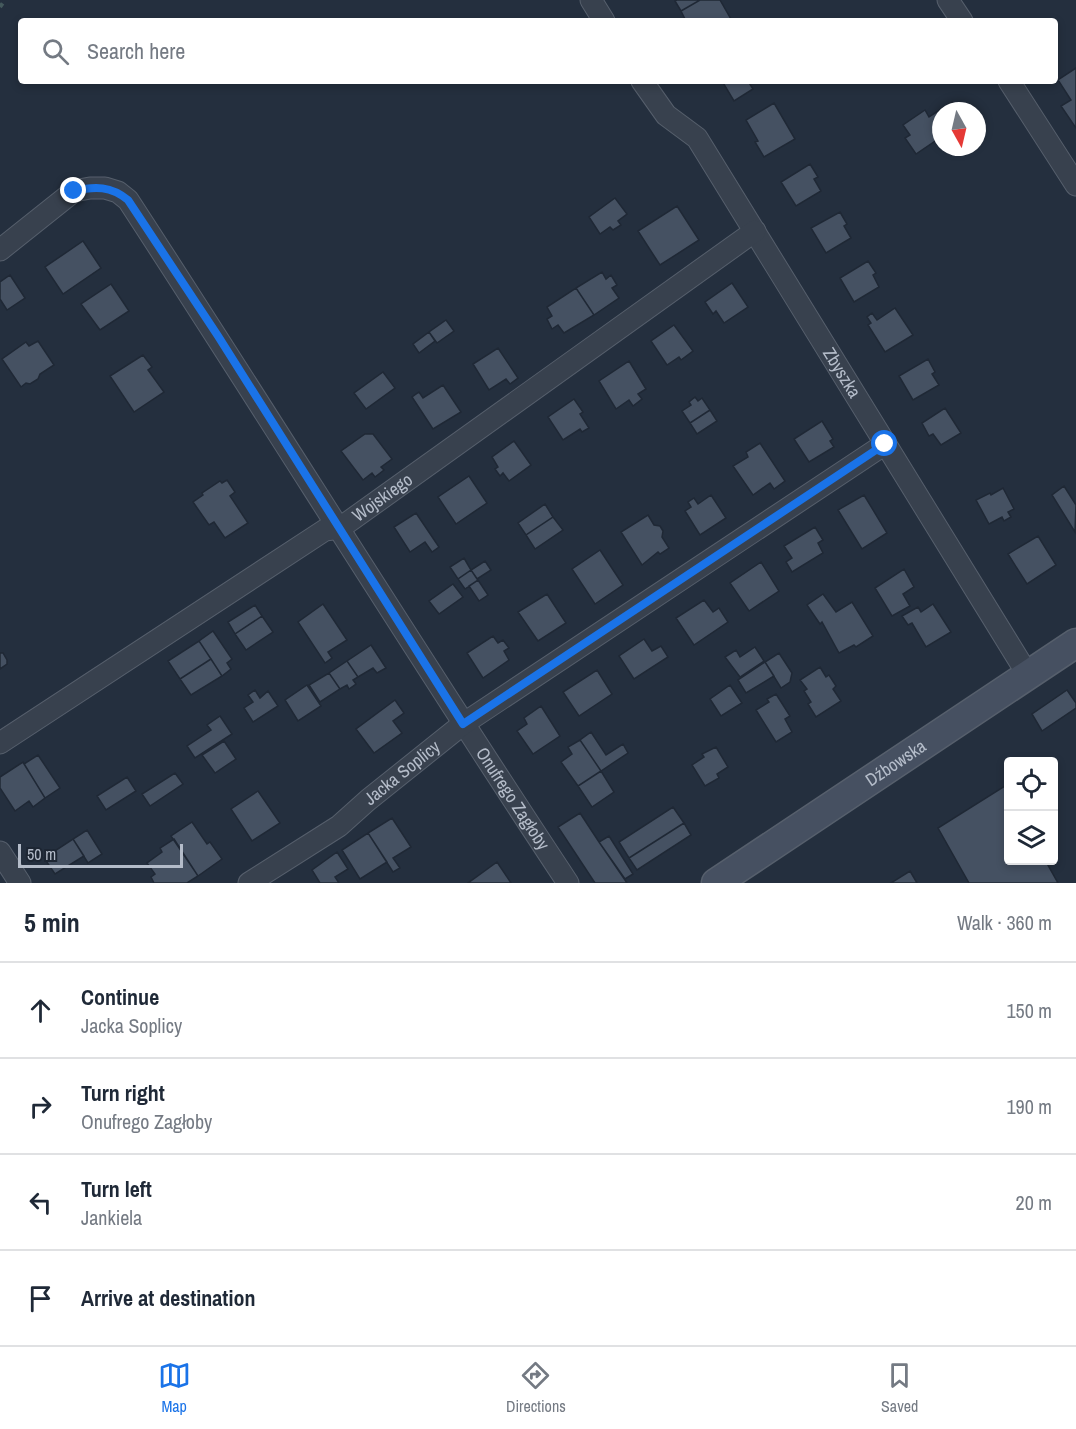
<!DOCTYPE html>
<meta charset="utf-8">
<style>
body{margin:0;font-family:"Archivo Narrow",sans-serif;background:#f6f6f7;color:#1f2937}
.controls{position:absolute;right:18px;bottom:18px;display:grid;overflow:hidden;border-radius:6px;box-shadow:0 3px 9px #0003}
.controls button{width:54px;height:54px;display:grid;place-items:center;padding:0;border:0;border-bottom:2px solid #e0e1e3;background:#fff;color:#1f2937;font:30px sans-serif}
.compass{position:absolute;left:932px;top:102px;width:54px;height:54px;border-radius:50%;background:#fff;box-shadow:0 3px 9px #0003;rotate:172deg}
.scale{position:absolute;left:18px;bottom:15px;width:165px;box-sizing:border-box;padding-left:6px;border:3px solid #b4bcc9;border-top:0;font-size:16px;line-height:21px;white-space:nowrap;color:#b4bcc9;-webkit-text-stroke:4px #1d2633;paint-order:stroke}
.stop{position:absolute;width:18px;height:18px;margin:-14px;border:4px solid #1a73e8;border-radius:50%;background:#fff}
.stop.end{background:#1a73e8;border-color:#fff;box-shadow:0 2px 6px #0008}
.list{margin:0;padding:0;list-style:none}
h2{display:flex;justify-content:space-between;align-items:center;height:78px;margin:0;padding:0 24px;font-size:26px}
h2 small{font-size:20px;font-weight:400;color:#747a83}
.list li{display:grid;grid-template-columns:39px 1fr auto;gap:18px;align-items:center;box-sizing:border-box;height:96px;padding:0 24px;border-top:2px solid #e0e1e3}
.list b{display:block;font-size:22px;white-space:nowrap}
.list p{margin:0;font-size:20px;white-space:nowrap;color:#747a83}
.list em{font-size:20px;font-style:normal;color:#747a83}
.icon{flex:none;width:33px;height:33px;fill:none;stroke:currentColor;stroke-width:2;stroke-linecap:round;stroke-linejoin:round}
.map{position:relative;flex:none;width:1076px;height:883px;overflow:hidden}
.search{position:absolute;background:#fff;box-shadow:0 3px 9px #0003;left:18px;right:18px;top:18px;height:66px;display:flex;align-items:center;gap:15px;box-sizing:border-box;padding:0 21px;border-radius:6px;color:#747a83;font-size:22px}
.sheet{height:462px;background:#fff}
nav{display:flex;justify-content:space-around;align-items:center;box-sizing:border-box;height:84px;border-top:2px solid #e0e1e3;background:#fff;font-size:16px;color:#747a83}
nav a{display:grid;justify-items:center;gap:3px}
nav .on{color:#1a73e8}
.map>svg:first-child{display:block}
.building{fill:#455162;stroke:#1f2835;stroke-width:1.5}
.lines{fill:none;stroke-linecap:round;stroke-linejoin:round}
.street-casing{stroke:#565f6c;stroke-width:23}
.secondary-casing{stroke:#565f6c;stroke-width:31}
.path{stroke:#44595c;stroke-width:4;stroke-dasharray:4.5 4.5;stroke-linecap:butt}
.street{stroke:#38414e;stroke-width:21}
.secondary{stroke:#465061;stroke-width:28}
.route{stroke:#1a73e8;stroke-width:8}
.labels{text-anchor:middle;stroke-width:4.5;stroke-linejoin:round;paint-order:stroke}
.street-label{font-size:18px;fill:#b4bcc9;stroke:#1d2633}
</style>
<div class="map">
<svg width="1076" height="883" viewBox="0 0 1076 883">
<rect width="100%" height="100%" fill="#242f3e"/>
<path class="building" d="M677,0H700L681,11L675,1Z
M700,0H720L732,21H686L681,11Z
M1076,68V128L1061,106L1071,100L1058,80Z
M722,81H748L753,89L734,101Z
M952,102L958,111H941V137L916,154L905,138L910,135L903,125L925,110L929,117Z
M774,103L795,139L764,157L755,142L758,141L746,120Z
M810,164L818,177L814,179L821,191L796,206L781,182Z
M615,198L627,214L618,221L621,225L613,230L610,227L600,234L589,217Z
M677,206L699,240L660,265L638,231Z
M840,212L847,224L844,226L851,238L826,253L811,228Z
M83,241L101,268L63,294L45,267Z
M868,261L876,273L873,275L879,287L854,302L840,278Z
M602,272L606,279L611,275L617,285L612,288L619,298L594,315L576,288Z
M10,275L25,298L7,310L0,299V282Z
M732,283L748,307L724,323L716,311L713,314L705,302Z
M111,284L129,311L100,330L81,304Z
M576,288L594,315L564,333L558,325L552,329L547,319L552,316L547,307Z
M895,308L913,335L885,352L868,325L871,323L867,317L872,313L877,320Z
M446,320L454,331L437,343L429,332Z
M674,325L693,351L681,360L679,357L667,365L651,341Z
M429,332L435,341L419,353L413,344Z
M38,341L54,365L40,374L38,379L30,384L26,383L21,387L2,359L26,342L29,346Z
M498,348L518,378L510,384L506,379L489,390L473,364Z
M143,355L152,367L148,370L164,392L134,412L110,376Z
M928,359L935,372L932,374L939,385L913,400L899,376Z
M629,361L646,389L638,394L642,399L633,406L629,400L616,409L599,381Z
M383,372L395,388L366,409L354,393Z
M443,385L461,412L433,429L412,397L419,392L423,398Z
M695,397L698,401L702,398L710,410L690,423L682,411L691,405L689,402Z
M574,399L583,412L580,414L589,428L582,432L580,429L563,440L548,417Z
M945,408L961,433L941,445L933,434L929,436L922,423Z
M710,410L717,421L697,434L690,423Z
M822,421L833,439L830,441L834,447L809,462L794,439Z
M365,434H373L392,459L381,467L384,470L375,477L372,473L363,480L341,451Z
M514,441L531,465L509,481L503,473L500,476L495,469L498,467L492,457Z
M760,443L785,481L774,489L770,483L753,495L733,466L748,457L746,452Z
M469,476L487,503L456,524L438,497Z
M227,480L235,492L230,496L248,523L225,538L214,522L209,525L193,502L203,495L202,493L220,481L222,483Z
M1064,486L1076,505L1075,532L1052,495Z
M1003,488L1014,509L1008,512L1011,517L1004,521L1002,517L989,524L976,500L990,493L991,495Z
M711,495L726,518L700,535L685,511L691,507L688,502L694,498L698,504Z
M864,495L887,533L862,549L838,510Z
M545,504L553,517L526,535L518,523Z
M416,513L439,547L432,552L425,542L410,552L394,527Z
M648,515L654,525L660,526L663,531L662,537L669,548L660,554L658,552L642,565L621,532Z
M553,517L563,530L535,549L526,535Z
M815,527L823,540L818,543L823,553L792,572L786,562L792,558L784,546Z
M1038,536L1056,565L1027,584L1008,554Z
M600,550L623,585L595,604L572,569Z
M464,558L471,570L458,579L450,567Z
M485,561L491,570L477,579L471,570Z
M761,562L779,591L749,611L730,583Z
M904,569L914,587L903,594L910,606L892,616L875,588Z
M471,570L478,580L465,589L458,579Z
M478,580L488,595L479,601L469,586Z
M453,584L463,597L439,614L429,601Z
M547,594L566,623L538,641L518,612Z
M823,594L836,612L852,602L873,636L856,647L854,645L839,653L822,622L820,624L807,605Z
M704,600L713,612L719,608L728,622L694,645L676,618Z
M323,604L347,640L328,652L332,658L325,663L298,622Z
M933,604L951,632L926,647L912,623L908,625L902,616L918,607L921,612Z
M255,605L262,616L235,634L228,622Z
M262,616L273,632L246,650L235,634Z
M213,631L232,659L227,663L231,669L222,676L199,641Z
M493,636L498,643L503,640L509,648L504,651L509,660L483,678L467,653Z
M644,639L652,651L661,646L668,657L634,679L619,656Z
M199,641L211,659L180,679L168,661Z
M371,645L386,668L377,673L373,668L358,677L347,661Z
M755,647L764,661L740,677L725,657L736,650L740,657Z
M0,653H3L7,660V664L0,669Z
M779,653L792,673L790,682L781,688L765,662Z
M211,659L222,676L191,695L180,679Z
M347,661L358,677L353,680L356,684L349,689L347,685L340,689L329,673Z
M765,662L774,676L746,693L738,680Z
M820,667L826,677L829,675L836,686L833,689L841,701L816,717L808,704L811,702L804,691L807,689L800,680Z
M597,670L612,694L579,716L563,692Z
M329,673L340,689L320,702L309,685Z
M307,685L321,706L298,721L285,700Z
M730,685L742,703L721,716L710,699Z
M255,690L260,698L268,691L278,706L253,722L244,708L253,702L248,695Z
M1067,690L1076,703V708L1042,731L1032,714Z
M776,694L790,716L785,719L792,732L776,742L756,710L769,702L767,699Z
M395,700L404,713L393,721L402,733L374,753L356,729Z
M541,706L560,736L533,754L517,731L527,724L524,718Z
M220,716L232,734L195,758L187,746L211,730L207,725Z
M591,732L606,755L623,744L628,753L601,771L580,740Z
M580,740L601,771L578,786L561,762L572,754L568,747Z
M224,741L236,759L215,773L202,755Z
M716,747L728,767L717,774L719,778L705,786L692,765L704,757L702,754Z
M38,755L60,788L45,798L24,764Z
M23,762L45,798L33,807L29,801L15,811L0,788V777Z
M601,771L614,792L592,807L578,786Z
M175,773L183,784L150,806L142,794Z
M127,777L136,791L106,810L97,796Z
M1008,784V860H1045L1058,883H969L938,828Z
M258,791L280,823L252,841L231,809Z
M673,807L684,823L629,858L619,842Z
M580,813L599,842L627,883H595L558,827Z
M392,818L411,847L393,858L400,868L393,872L368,833Z
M192,822L207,844L210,842L222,859L198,876L171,836Z
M684,823L691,835L637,870L629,858Z
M87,830L102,854L88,863L73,839Z
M368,833L387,862L360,879L342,850Z
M609,836L633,874L625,879L599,842Z
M73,839L84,856L55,874L44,858Z
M174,839L198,876L187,883H154L151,877L155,874L147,863L162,852L160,848Z
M337,852L348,869L335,877L339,883H320L312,870Z
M497,862L511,883H468Z
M910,871L917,883H891Z"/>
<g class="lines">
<g class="street-casing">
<g id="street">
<path d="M591,0L604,21"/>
<path d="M948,0L962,21"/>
<path id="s1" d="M642,81L666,115L697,138L1028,675"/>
<path d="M1009,81L1076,185"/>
<path id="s2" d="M0,250L74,191L90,188H105L118,192L128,200C276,427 418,657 568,883"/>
<path id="s3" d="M0,743L325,530L340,528L755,231"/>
<path d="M0,852L20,883"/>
<path id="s4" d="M249,883L339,826L368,800L463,724L885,444"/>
</g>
</g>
<g class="secondary-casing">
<g id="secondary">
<path id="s5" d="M716,883L1076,643"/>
</g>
</g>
<path class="path" d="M0,7L5,0"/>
<use href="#street" class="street"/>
<use href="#secondary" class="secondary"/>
</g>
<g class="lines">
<path class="route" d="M74,191C95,186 111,186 128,200L218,336L463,724L885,444"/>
</g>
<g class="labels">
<g class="street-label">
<text dy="6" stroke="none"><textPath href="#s1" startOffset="356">Zbyszka</textPath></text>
<text dy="6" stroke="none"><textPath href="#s3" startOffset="456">Wojskiego</textPath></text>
<text dy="6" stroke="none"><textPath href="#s5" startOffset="216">Dźbowska</textPath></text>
<text dy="6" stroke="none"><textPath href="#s4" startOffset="189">Jacka Soplicy</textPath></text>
<text dy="6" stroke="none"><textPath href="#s2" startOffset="864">Onufrego Zagłoby</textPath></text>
</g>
</g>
</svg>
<div class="controls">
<button><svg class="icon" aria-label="locate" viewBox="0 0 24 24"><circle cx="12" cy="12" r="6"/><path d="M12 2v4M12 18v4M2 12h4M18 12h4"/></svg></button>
<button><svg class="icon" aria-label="layers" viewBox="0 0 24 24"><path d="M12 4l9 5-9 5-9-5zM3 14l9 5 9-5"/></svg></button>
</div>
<svg class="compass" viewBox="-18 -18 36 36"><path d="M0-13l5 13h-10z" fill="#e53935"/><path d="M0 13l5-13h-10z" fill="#747a83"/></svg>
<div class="scale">50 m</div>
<div class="stop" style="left:885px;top:444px"></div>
<div class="stop end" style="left:74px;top:191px"></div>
<div class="search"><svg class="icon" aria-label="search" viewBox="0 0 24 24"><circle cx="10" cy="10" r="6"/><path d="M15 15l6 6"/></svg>Search here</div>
</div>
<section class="sheet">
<h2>5 min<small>Walk · 360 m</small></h2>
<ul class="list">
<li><svg class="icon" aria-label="ahead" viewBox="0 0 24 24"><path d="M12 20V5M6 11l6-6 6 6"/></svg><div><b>Continue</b><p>Jacka Soplicy</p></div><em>150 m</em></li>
<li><svg class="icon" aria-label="right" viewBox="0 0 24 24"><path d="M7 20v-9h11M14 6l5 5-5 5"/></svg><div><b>Turn right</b><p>Onufrego Zagłoby</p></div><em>190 m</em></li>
<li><svg class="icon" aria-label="left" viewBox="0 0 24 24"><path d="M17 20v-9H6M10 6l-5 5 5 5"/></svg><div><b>Turn left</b><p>Jankiela</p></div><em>20 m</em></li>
<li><svg class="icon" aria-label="arrive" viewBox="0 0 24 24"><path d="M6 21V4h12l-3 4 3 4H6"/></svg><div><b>Arrive at destination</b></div></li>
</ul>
</section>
<nav>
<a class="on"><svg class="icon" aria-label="map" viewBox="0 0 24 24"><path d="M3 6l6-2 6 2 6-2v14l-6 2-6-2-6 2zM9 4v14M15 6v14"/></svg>Map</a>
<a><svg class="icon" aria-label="directions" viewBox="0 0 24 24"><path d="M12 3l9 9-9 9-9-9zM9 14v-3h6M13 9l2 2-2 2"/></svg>Directions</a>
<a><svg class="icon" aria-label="saved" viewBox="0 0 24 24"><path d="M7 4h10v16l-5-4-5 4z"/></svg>Saved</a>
</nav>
